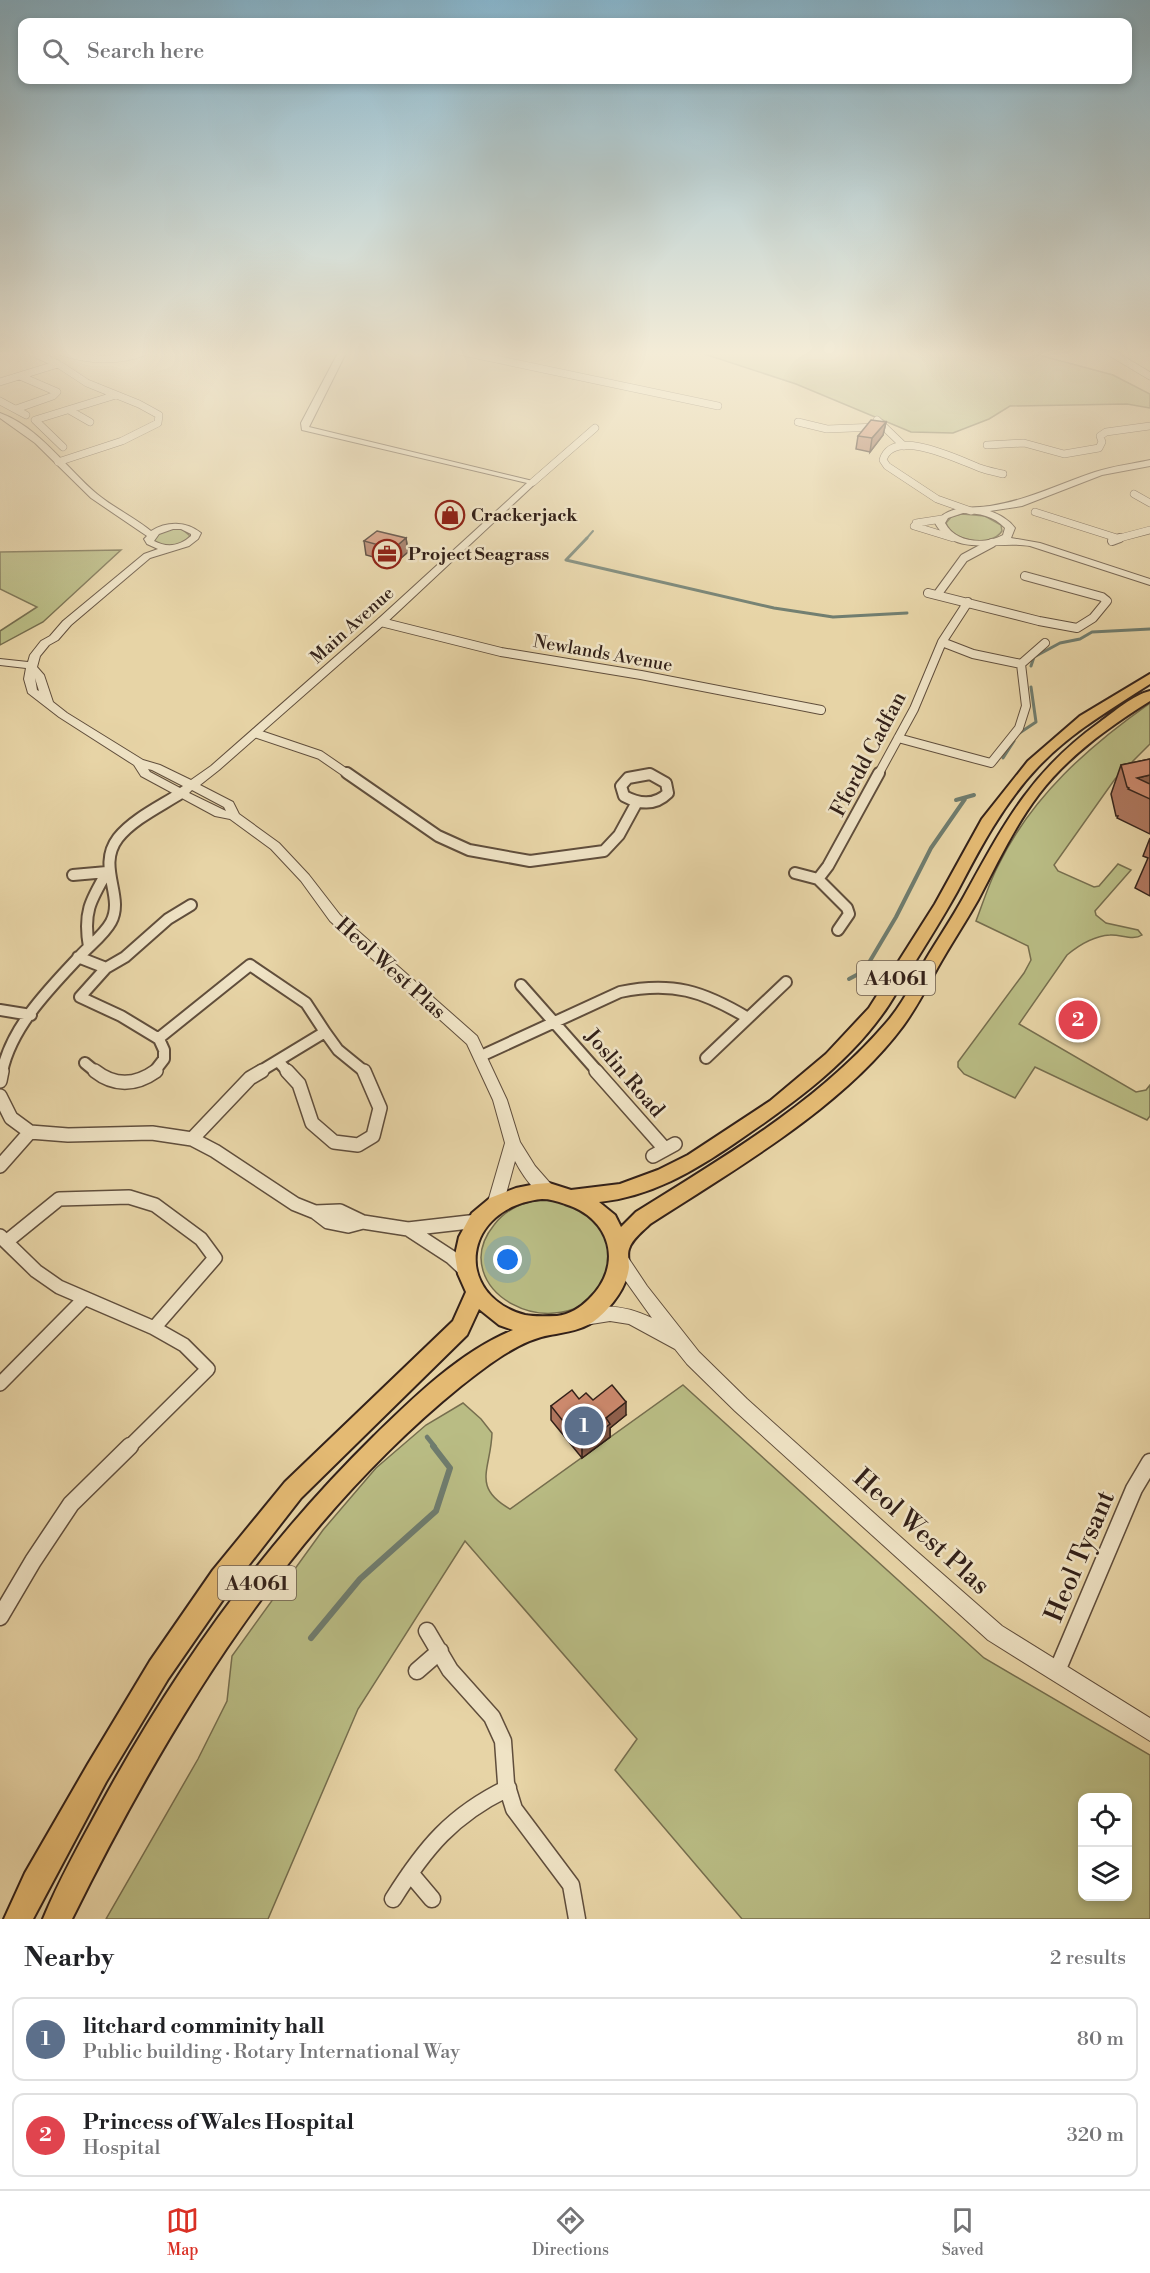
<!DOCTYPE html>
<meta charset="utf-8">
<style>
body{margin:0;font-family:"Libre Bodoni",serif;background:#f2f2f2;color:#202124}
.controls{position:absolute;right:18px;bottom:18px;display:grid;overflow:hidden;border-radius:12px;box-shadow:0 3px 9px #0003}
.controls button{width:54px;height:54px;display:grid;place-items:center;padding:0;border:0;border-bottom:2px solid #e0e0e0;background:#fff;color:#202124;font:30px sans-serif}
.you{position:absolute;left:508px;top:1260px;width:21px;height:21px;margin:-15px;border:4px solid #fff;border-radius:50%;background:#1a73e8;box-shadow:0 0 0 9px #1a73e833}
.badge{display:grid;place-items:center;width:39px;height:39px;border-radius:50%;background:#d93025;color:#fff;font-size:20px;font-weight:700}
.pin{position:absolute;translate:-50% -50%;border:3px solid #fff;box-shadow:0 2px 6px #0006}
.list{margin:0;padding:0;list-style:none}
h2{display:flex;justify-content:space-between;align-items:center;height:78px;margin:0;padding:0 24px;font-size:26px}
h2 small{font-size:20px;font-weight:400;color:#757577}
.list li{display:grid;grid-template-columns:39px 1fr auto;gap:18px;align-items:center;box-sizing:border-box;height:84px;margin:0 12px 12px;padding:0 12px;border:2px solid #e0e0e0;border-radius:12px}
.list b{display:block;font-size:22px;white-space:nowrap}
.list p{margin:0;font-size:20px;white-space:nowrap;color:#757577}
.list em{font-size:20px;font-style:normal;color:#757577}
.icon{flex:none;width:33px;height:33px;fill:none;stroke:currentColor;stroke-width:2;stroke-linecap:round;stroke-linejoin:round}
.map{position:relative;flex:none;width:1150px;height:1919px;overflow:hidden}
.search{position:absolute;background:#fff;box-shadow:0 3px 9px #0003;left:18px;right:18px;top:18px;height:66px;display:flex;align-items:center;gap:15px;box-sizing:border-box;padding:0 21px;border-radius:12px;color:#757577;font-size:22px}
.sheet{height:270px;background:#fff}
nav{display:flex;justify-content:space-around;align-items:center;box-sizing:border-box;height:84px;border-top:2px solid #e0e0e0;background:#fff;font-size:16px;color:#757577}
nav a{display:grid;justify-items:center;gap:3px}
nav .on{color:#d93025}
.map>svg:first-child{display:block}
.green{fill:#b9bc84;stroke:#766e4e;stroke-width:1.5;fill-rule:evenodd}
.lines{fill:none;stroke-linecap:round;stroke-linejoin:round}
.stream-far4{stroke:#6f7c6e;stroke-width:2}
.stream-far3{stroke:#6f7c6e;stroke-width:3}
.stream-far2{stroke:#6f7c6e;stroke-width:4}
.stream-far1{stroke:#6f7c6e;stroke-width:4.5}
.stream{stroke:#6f7c6e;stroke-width:6}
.minor-far4-casing{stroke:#604e3c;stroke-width:8}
.minor-far3-casing{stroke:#604e3c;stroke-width:10}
.minor-far2-casing{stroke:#604e3c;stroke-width:14}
.minor-far1-casing{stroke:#604e3c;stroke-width:16}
.minor-casing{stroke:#604e3c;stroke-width:19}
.tertiary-casing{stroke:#604e3c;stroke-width:2}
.primary-casing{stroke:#332119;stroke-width:4}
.minor-far4{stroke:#efe3c5;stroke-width:7}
.minor-far3{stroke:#efe3c5;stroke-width:8}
.minor-far2{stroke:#efe3c5;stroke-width:10}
.minor-far1{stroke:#efe3c5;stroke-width:13}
.minor{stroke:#efe3c5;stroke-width:16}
.tertiary{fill:#efe3c5;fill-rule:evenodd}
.primary{fill:#e4ba73;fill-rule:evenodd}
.wall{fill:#af765e;stroke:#332119;stroke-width:1.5}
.shaded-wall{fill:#8f604c;stroke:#332119;stroke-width:1.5}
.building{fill:#cc896d;stroke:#332119;stroke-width:1.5}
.labels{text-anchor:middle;stroke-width:5;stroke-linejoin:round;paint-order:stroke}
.far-poi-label{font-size:18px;font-weight:bold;fill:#332119;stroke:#efe3c5;text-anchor:start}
.far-street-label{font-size:18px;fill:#332119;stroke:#efe3c5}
.shield{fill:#efe3c5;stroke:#6b5b4d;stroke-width:1.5}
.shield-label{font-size:20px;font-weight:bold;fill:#332119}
.street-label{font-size:21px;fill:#332119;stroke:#efe3c5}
.near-street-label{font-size:26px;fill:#332119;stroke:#efe3c5}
</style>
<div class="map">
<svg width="1150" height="1919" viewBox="0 0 1150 1919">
<rect width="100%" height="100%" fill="#e7d4a6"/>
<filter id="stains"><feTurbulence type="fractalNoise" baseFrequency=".00333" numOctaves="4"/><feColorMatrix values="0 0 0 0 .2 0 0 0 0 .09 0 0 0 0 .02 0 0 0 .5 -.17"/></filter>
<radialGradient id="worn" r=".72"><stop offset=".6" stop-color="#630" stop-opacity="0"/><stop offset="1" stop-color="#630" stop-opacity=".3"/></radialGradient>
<path class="green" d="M695,351H1024L1113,375L1150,394V408L1127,404L1010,406L989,419L953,433L911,432L796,384Z
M962,514L985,516L1001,525L1002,531C991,548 953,542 946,523L952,516Z
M169,529H182L190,536C182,548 166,548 154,542V539L159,533Z
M121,550L43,622L0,645V631L37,607L0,589V552Z
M1150,703V744L1115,779L1054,865L1058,871L1094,887L1099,886L1118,864L1131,870L1095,911L1096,915L1106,923L1138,930L1142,935C1133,941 1120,934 1110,935C1094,936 1079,945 1067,955L1019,1024L1136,1092L1146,1090L1150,1085V1116L1147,1120L1035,1067L1015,1098L964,1074L958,1067V1062L1024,973L1031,960L1028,946L976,921C983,903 989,883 998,866C1031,797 1089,746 1150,703Z
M555,1199L595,1215L615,1260C613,1267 612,1276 608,1282C556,1354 443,1288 494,1225C509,1205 531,1199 555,1199Z
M683,1385L984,1658L1150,1755V1919H742L615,1770L637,1739L465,1541L358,1709L268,1919H106L198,1759L227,1701L232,1656L323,1530L376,1468L426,1425L463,1403L481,1419L492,1433C491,1469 471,1487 510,1509ZM1082,1798H1128V1896H1082Z"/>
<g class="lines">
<path class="stream-far4" d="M586,539L593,531"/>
<path class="stream-far3" d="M587,538L566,560L774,608L833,617L907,613
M1031,666L1034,657L1060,643L1080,639L1092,632L1150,629
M1018,734L1036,722L1031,687
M1003,758L1014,741"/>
<path class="stream-far2" d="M956,800L974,795
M849,979L864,971L896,917L931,848L965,799"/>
<path class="stream-far1" d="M427,1437L435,1447"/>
<path class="stream" d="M311,1638L360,1579L436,1511L450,1468L433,1446"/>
<g class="minor-far4-casing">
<path id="minor-far4" d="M29,351L58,364L87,383L139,404L159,415L158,423L122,441L58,462
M58,351C88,361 117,363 147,351
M458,351L718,406
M1108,351L1150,376
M0,382L58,364
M0,401L26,415
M16,409L53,396L57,392L20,376
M69,410L90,422
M877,420L904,446
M798,422L827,429L878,427
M987,445L1024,443L1064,454L1099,448L1102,442L1100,436L1106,432L1150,426
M63,447L35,420L116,395
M533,482L595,428
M1134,494L1150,503
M971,511L937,499L887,466L883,460C893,426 961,461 980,468C988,471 995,472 1003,474
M1035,512L1117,538
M916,523L942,519
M914,526L953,538
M1116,539L1150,530"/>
</g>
<g class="minor-far3-casing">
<path id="minor-far3" d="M1112,541L1120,538
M928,593L1039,621L1077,628L1093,618L1107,601L1102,597L1025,576
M937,595L964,558L992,543
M968,602L942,642L973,654L1021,664L1045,643
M381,622L501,652L641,675L821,710
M255,733L320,755L349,775
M898,738L991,763L1019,728L1026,706L1021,664
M645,775H652
M878,775L914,709L942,642"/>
</g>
<g class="minor-far2-casing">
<path id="minor-far2" d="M347,773L438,836L469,850L530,861L604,851L619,835L637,802
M650,774L666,783L668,793C655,806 639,804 624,796L621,786L628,778Z
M795,873L818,879
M73,875L107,872
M838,930L849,914L847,908L818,879L828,866L879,773
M89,947C83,913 90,901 107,872
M78,957L106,968
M521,985L598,1072
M0,1010L31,1015
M325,1032L338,1050L365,1072
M159,1038L250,965L306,1003L325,1032L259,1072
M481,1056L620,992C672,981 703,991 748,1018
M706,1058L786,982
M278,1061L288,1072
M85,1063L96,1072
M2,1072C11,1027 50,988 80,956C90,945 104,935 111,922C125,896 96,867 118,838C133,819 161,806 181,793
M154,1072L164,1059V1050L159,1039L121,1016L80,997L106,968L125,957L168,919L191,905"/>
</g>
<g class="minor-far1-casing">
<path id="minor-far1" d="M95,1071C114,1086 135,1086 156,1071
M287,1071L299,1084L312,1123L334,1142L358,1145L373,1136L380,1108L364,1071
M596,1071L665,1149
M0,1081L2,1071
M0,1096L11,1118L30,1132L68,1135L152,1133L192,1139L215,1151L295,1204L315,1212L328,1222L348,1226L363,1222L408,1229L478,1221
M192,1139L250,1078L262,1071
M653,1156L675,1144
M0,1166L30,1132
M315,1212L340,1211L363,1222
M408,1229L451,1257L466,1271
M0,1236L36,1271L59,1287L154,1328L184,1345L208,1369L129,1447
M6,1242L59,1199L129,1197L155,1205L201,1239L215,1258L154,1328
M0,1384L84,1299"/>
</g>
<g class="minor-casing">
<path id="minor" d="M0,1617L33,1561L71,1504L130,1446
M427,1631L450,1670L492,1717L503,1741L506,1783L514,1809L571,1885L577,1919
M417,1671L440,1651
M1057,1671L1134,1489L1150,1462
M410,1873L432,1899
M393,1899C425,1848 452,1815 508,1788"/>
</g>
<g class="tertiary-casing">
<path id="tertiary" d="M339,351H347L309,427L537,482L385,624L219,770L200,785L233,802L239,814L279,843L309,875L340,915L477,1036L507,1100L520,1142L535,1166L557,1191L555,1196C538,1201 522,1174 515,1161L503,1205L501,1210L495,1212L489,1210L487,1205L505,1143L493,1100L467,1044L330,921L301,881L271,849L230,819L215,816L141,776L134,765L59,717L28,693L24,679L26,668L0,665V659L28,662L30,655L41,641L50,636L63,621L144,554L158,549L147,544L144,539L147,536L141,532L91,498L35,443L0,418V413C39,427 66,468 97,494C114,508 134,517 151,531C167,521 186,521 201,533L198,539L189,546L150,558L71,625L58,640L49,645L40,656L37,667L44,675L53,702L67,713L143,760L160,765L191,780L211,766L377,620L527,483L302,430L301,423ZM173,529H181L191,534V536C180,546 167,548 154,541L159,534ZM35,678L39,691L37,690ZM148,769L152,770L183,786L180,788L150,772ZM192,790L224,807L226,811L189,793Z
M1150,460V466L1102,475L1022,506L990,511C1000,515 1008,519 1015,528L1011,538L1040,543L1150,579V585L1030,546C998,540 954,558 935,523C949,504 969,509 990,506C1028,500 1059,484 1095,472C1113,466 1132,464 1150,460ZM963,513C979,513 994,516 1005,528L1003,535C985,545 955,543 945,523L948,518Z
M621,1254L627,1256L647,1286L699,1352L747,1399L914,1549L1002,1626L1150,1718V1741L988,1640L735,1411L687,1364L675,1349L629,1324L610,1321L585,1325L579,1322L576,1317L579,1312C604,1302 628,1307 652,1318L615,1266L613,1261L615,1256Z"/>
</g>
<g class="primary-casing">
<path id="primary" d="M1150,674V684C1111,709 1070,733 1038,767C1003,804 980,848 957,892C942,919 926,944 910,970C900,985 892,1002 881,1016C843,1068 788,1107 735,1143C694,1171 650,1197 599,1202L615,1215L621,1227L636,1212C724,1157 817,1103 886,1023C904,1003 915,977 929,954C940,936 952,918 962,900C1003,826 1029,773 1100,722C1114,712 1133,695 1150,691V701C1109,727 1069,755 1039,794C1014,827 997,864 978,900C965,923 951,944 938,967C927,987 917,1007 903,1026C842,1108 735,1169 650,1224C643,1231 632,1239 629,1249C627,1254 629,1262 629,1267C627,1287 612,1306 598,1318C585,1330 566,1332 550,1335C519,1340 485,1367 461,1386C288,1527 170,1721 72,1919H43C59,1880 80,1843 100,1806C174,1670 263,1545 374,1436C415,1396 460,1352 513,1330L499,1325L479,1309L467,1335L301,1498L231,1588L168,1679L106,1782L33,1919H4L25,1873L88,1764L150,1661L213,1570L285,1482L453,1321L466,1292L458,1274L455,1255L459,1237L472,1213L490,1198L516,1188L536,1184L549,1183L571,1190L620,1184L658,1170L688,1155L770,1101L826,1054L869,1008L935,904L982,819L1028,761L1080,716ZM542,1199C550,1199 557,1201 565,1204C611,1218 624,1265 589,1299C581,1307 569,1315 557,1316C547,1316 535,1317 525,1315C452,1295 462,1207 542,1199Z"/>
</g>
<use href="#minor-far4" class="minor-far4"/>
<use href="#minor-far3" class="minor-far3"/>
<use href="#minor-far2" class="minor-far2"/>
<use href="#minor-far1" class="minor-far1"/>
<use href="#minor" class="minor"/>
<use href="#tertiary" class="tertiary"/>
<use href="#primary" class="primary"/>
</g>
<path class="wall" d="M886,422L883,435L870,452L856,449L858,436Z
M406,538L408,552L395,563L366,555L364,541Z
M1150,759V834L1117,818L1118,816H1116L1111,794L1121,765Z
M1150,838V896L1135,888L1148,858L1143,856Z
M579,1399L593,1400L626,1415L610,1428V1437L582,1458L551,1420V1406Z"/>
<path class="shaded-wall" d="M886,422L883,435L870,452L872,438Z
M406,538L408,552L395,563L393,549Z
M1150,775V799L1137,778Z
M626,1402V1415L610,1428V1437L582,1458V1445L606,1418Z"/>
<path class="building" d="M871,420L886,422L872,438L858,436Z
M377,531L406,538L393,549L364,541Z
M1150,759V775L1137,778L1150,784V799L1128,789L1129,788L1127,787L1121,765Z
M612,1385L626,1402L606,1418L610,1424L582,1445L551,1406L572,1390L579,1399L586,1393L593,1400Z"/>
<linearGradient id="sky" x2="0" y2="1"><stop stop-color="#87b6ce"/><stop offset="0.57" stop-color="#f4ecd7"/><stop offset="1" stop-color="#f4ecd7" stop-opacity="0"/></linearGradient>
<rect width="1150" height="620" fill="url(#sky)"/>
<defs>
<g id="shop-ring" transform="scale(1.5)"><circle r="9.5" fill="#efe3c5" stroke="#8f2418" stroke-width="1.5"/><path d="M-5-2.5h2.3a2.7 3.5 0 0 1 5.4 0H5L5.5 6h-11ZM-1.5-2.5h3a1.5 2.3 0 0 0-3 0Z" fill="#8f2418"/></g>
<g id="office-ring" transform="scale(1.5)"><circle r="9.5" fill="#efe3c5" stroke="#8f2418" stroke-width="1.5"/><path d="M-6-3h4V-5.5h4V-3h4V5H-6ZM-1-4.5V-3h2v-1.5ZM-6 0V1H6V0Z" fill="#8f2418"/></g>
</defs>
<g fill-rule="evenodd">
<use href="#shop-ring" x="450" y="515"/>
<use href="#office-ring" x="387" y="554"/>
</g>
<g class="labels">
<g class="far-poi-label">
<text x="471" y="521">Crackerjack</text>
<text x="408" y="560">Project Seagrass</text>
</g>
<g class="far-street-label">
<text transform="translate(352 625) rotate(-42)" y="6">Main Avenue</text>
<text transform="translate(603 653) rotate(10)" y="6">Newlands Avenue</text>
</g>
<g class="shield">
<rect x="857" y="961" width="78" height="34" rx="4.5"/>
<rect x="218" y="1566" width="78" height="34" rx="4.5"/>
</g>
<g class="shield-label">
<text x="896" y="985">A4061</text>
<text x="257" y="1590">A4061</text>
</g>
<g class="street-label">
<text transform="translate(868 754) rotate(-62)" y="7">Ffordd Cadfan</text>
<text transform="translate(391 968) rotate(42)" y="7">Heol West Plas</text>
<text transform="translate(625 1073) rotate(49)" y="7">Joslin Road</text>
</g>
<g class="near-street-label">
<text transform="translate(922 1531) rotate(42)" y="9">Heol West Plas</text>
<text transform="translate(1079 1556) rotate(-67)" y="9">Heol Tysant</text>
</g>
</g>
<rect width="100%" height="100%" filter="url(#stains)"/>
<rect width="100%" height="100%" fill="url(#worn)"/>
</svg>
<div class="controls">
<button><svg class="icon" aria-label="locate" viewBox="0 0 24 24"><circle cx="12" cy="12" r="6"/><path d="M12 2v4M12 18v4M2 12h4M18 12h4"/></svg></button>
<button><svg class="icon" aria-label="layers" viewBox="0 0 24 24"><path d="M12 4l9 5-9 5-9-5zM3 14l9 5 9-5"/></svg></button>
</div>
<div class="you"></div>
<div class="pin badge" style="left:584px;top:1426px;background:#5c6f8a">1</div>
<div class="pin badge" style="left:1078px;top:1020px;background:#e0444e">2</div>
<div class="search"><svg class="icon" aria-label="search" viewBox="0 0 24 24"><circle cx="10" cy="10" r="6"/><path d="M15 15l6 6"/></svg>Search here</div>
</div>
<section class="sheet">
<h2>Nearby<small>2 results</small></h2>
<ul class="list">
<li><span class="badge" style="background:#5c6f8a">1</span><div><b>litchard comminity hall</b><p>Public building · Rotary International Way</p></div><em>80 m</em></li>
<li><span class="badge" style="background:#e0444e">2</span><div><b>Princess of Wales Hospital</b><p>Hospital</p></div><em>320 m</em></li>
</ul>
</section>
<nav>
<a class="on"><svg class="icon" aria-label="map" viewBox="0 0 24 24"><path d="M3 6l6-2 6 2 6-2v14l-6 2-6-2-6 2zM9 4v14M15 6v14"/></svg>Map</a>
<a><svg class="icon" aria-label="directions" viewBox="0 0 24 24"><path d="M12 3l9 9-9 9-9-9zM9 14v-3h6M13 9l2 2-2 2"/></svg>Directions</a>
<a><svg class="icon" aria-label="saved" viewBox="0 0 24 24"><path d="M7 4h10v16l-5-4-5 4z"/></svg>Saved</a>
</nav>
